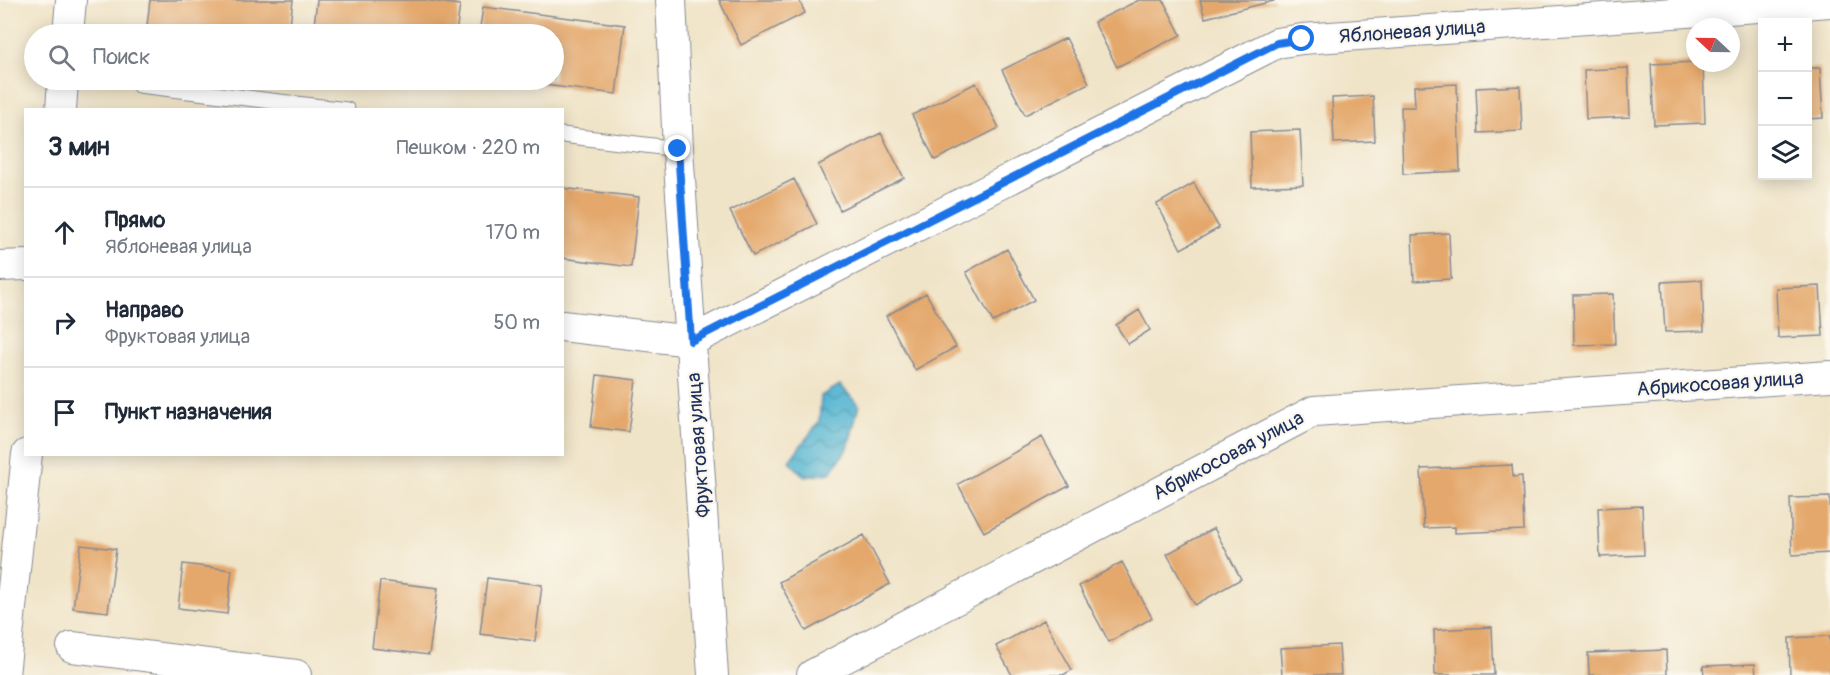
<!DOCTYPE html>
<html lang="ru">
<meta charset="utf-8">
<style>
body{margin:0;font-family:Pangolin,sans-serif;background:#f6f6f7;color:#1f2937}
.controls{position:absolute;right:18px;top:18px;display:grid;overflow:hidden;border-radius:0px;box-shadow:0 3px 15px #0003}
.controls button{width:54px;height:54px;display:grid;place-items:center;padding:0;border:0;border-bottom:2px solid #e0e1e3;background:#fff;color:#1f2937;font:30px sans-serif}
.compass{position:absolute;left:1686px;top:18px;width:54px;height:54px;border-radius:50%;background:#fff;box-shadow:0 3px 15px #0003;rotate:292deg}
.stop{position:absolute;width:18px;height:18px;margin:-14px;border:4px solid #1a73e8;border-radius:50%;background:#fff}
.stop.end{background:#1a73e8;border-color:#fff;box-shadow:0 2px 6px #0008}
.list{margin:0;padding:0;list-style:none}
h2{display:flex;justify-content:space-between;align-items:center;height:78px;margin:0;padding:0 24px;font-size:26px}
h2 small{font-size:20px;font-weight:400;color:#747a83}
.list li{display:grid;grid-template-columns:39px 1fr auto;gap:18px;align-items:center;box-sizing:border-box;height:90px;padding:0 24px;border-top:2px solid #e0e1e3}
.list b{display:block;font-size:22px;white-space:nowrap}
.list p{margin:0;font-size:20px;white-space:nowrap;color:#747a83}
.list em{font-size:20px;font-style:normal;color:#747a83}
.icon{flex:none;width:33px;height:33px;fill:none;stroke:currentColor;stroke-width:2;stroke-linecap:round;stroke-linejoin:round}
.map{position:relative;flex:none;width:1830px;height:675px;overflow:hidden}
.search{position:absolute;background:#fff;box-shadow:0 3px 15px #0003;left:24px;top:24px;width:540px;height:66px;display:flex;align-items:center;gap:15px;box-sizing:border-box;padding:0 21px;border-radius:33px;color:#747a83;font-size:22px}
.panel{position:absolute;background:#fff;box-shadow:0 3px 15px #0003;left:24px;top:108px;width:540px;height:348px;border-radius:0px}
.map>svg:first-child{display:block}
.water{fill:url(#water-waves);stroke:#387298;stroke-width:1.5}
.building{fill:#e4a86c}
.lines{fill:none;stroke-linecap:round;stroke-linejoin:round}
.lane-casing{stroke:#868a93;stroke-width:17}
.street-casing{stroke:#868a93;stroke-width:32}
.lane{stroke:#fff;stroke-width:15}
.street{stroke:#fff;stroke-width:30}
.route{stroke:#1a73e8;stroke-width:8}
.labels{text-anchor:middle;stroke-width:4.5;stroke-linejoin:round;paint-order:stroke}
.street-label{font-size:20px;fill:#1b2f5e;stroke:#fbf7ec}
</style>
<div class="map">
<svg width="1830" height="675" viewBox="0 0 1830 675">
<defs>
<pattern id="water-waves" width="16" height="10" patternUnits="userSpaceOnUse" patternTransform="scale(1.5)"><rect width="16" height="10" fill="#54b5d2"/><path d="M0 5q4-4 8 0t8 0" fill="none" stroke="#4594ae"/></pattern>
</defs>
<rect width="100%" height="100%" fill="#fbf7ec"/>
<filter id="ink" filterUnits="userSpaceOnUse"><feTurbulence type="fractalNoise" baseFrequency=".0167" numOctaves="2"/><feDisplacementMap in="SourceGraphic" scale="12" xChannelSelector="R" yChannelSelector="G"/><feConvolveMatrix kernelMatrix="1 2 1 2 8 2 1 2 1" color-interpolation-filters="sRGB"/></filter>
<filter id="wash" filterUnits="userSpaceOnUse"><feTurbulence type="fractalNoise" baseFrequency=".008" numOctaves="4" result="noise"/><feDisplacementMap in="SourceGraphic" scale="24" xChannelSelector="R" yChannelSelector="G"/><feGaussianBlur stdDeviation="1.35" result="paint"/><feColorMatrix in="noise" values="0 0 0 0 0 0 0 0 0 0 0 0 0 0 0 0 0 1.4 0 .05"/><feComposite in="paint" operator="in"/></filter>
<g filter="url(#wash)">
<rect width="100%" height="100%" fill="#f0e4c8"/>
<path class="water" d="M840,385L859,405L848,448L830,473L805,477L789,461L819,422L821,396Z"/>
<g id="blocks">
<path class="building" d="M150,0H293L289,34H146Z
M317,0H424L460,5L456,34H313Z
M719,0H799L805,13L741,45Z
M1139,0H1163L1181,35L1117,67L1094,22Z
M1200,0H1274V1L1205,18Z
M483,7L625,25L616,94L512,81L554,80V34H479Z
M1066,38L1089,83L1025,115L1002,70Z
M1695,62L1703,63L1705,123L1654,125L1651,64Z
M1628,68L1630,117L1586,119L1584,70Z
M1808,68H1820L1823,118L1808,119Z
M976,83L999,128L935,160L912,115Z
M1457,84L1460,171L1403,174L1401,107H1415L1414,86Z
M1520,86L1522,131L1478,133L1476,88Z
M1373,96L1375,141L1334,143L1332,98Z
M1300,130L1303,185L1252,187L1250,132Z
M881,133L904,178L840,210L818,165Z
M794,179L817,224L753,256L730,211Z
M1194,183L1219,228L1181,249L1157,204Z
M562,188L639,197L631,267L562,258Z
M1449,233L1451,279L1414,281L1412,235Z
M1007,249L1034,300L993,322L966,272Z
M1702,280L1704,331L1665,332L1662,282Z
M1820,286L1823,336L1778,338L1776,288Z
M926,293L956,347L915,370L886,316Z
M1613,294L1615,344L1574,345L1573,295Z
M1139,310L1150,330L1128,344L1116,325Z
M597,375L636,380L629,432L591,427Z
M1042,437L1069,486L984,532L958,484Z
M1512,465L1513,477L1522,476L1524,530L1455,533V527L1424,528L1421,469Z
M1830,497V553L1792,555L1790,498Z
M1642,506L1644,555L1600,557L1598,508Z
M1214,528L1241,579L1195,605L1167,554Z
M864,535L890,584L806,631L779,582Z
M81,545L116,549L108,612L73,608Z
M1122,562L1152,618L1109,642L1079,586Z
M183,564L232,570L227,614L178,608Z
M487,578L542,585L535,641L480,634Z
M380,581L438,588L429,655L372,648Z
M1044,620L1072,670L1063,675H1012L996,646Z
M1492,627L1494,675H1435L1434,630Z
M1830,636V675H1790L1789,638Z
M1339,645L1341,675H1282L1280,648Z
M1666,650L1667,675H1589L1588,653Z
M1755,664L1756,675H1704L1703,666Z"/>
</g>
</g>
<g filter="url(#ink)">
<use href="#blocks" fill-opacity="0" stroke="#868a93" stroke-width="1.5"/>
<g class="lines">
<g class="lane-casing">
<path id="lane" d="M139,85L347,110
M562,135L678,149"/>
</g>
<g class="street-casing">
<path id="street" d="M671,0L678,149L713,675
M68,34L71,0
M61,110L63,80
M0,266L26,265
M562,326L691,341L1277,43L1302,39L1830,2
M72,647L296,675
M4,675L27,454
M812,675L1314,411L1830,376"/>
</g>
<use href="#lane" class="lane"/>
<use href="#street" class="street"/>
</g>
</g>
<g class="lines" filter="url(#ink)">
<path class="route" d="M678,149L691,341L1277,43L1302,39"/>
</g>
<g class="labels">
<g class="street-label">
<text transform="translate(1412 31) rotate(-4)" y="7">Яблоневая улица</text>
<text transform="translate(1720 383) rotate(-4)" y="7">Абрикосовая улица</text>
<text transform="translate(698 445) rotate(-94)" y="7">Фруктовая улица</text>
<text transform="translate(1228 455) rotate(-28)" y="7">Абрикосовая улица</text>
</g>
</g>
</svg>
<div class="controls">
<button>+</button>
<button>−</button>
<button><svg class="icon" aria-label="layers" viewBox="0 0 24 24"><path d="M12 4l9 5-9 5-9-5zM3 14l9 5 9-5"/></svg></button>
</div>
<svg class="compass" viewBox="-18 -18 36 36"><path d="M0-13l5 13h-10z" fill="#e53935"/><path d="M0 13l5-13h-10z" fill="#747a83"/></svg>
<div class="stop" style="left:1302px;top:39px"></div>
<div class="stop end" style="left:678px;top:149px"></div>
<div class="search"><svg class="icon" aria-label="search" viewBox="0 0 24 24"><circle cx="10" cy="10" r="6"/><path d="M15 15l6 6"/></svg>Поиск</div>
<section class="panel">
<h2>3 мин<small>Пешком · 220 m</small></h2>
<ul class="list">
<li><svg class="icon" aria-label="ahead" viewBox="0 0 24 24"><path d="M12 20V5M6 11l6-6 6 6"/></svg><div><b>Прямо</b><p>Яблоневая улица</p></div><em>170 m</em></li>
<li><svg class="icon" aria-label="right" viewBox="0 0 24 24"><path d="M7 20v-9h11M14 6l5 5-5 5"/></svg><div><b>Направо</b><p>Фруктовая улица</p></div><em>50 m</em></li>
<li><svg class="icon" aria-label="arrive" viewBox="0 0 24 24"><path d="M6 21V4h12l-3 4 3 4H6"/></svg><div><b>Пункт назначения</b></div></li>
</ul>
</section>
</div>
